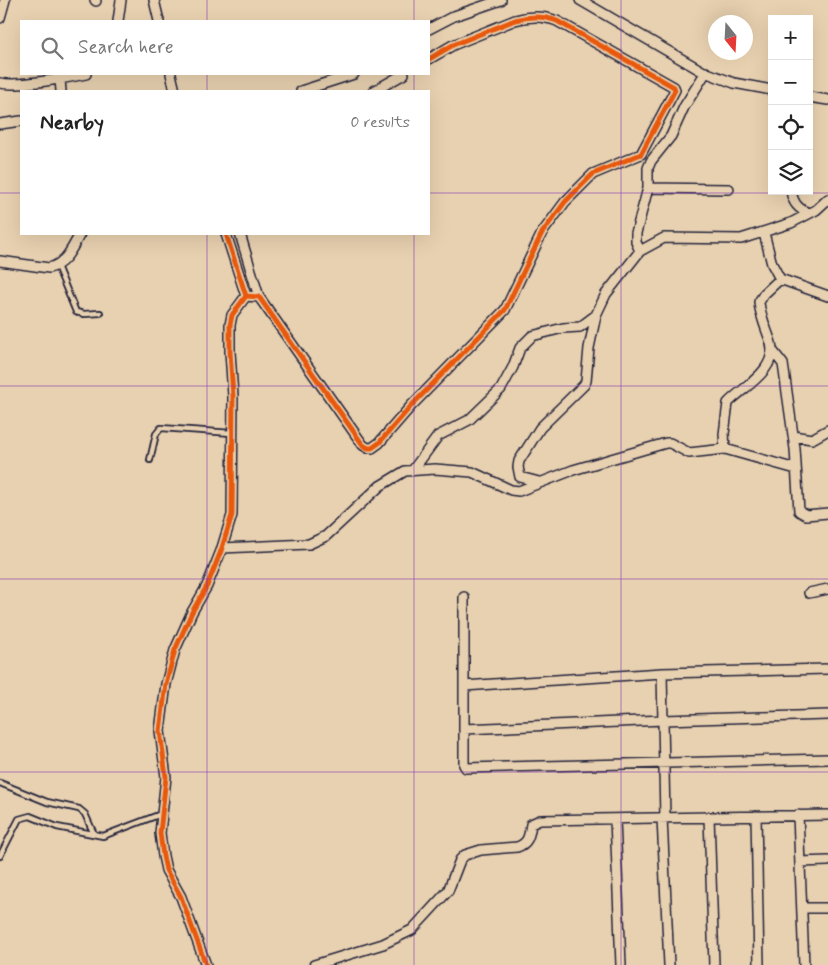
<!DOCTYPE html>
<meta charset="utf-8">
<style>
body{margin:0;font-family:Mynerve,sans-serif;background:#f6f6f6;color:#222}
.controls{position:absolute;right:15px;top:15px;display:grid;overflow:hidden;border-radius:0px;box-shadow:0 5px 20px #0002}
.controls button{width:45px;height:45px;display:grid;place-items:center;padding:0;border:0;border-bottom:1px solid #e0e0e0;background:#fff;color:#222;font:25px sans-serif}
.compass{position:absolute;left:708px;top:15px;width:45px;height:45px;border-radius:50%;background:#fff;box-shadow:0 5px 20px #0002;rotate:162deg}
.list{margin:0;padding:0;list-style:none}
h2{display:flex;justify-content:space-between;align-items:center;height:65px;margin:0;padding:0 20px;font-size:21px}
h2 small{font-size:16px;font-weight:400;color:#767676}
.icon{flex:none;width:28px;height:28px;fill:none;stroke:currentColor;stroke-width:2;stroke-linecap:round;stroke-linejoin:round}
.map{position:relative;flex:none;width:828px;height:965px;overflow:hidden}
.search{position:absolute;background:#fff;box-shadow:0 5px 20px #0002;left:20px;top:20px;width:410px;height:55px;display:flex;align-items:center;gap:12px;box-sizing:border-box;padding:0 18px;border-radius:0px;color:#767676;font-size:19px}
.panel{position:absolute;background:#fff;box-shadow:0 5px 20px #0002;left:20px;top:90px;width:410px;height:145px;border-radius:0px}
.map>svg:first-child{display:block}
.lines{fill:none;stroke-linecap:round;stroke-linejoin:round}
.lane-casing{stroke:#22223b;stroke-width:8}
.street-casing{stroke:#22223b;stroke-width:12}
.lane{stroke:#e8d1b0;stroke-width:4.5}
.street{stroke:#e8d1b0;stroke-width:9}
.cycleway-casing{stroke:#e8d1b0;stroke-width:8}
.cycleway{stroke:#e8590c;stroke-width:5}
.grid{fill:none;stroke:#7b2cbf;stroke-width:1;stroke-opacity:0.55}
</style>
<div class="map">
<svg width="828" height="965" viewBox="0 0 828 965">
<rect width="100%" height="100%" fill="#e8d1b0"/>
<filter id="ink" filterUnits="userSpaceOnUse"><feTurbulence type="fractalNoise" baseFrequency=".02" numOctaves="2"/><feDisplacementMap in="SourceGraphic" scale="10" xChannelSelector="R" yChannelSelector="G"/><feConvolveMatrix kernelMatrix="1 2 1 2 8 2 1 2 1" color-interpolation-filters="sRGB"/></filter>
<g filter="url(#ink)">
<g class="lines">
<g class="lane-casing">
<path id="lane" d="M57,266L76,312L84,314L100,313
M150,460L156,434L161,428L232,433
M0,783L47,802L79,809L85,814L94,834
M0,856L19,819L30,816L57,827L103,836L161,814"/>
</g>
<g class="street-casing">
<path id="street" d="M95,0L96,1
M154,0L159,21
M580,0L702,71L734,83L772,90
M0,18L5,0
M118,21L121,0
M429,29L454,16L501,0
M171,74L175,91
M60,79L61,91
M0,83C17,87 67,78 86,74
M301,91L354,74
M374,91L404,74
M809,97L828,100
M0,124L21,121
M648,188L729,189
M791,191C793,203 798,209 809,213
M764,233L772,264L780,279L828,296
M240,234L259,297
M640,251L636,242V233L648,188V168L651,161L671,136L684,107L706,72
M0,261L49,268C66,264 72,248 80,234
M246,296L259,297L363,445L368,448H372L379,443L412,405L505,310L542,233L565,202L593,174L641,154L675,90L674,87L557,21C544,16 529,16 515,20L453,45L429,59
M772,350L783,364L795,449L799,511L806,515L828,513
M793,436L812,439L828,430
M725,449L724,434L728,403C743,387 778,370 771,343C767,330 760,316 759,302L764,294L780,279
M413,470L438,436L469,420L501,389L513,367L520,348L532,336L563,328L580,327L596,315
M539,482L520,477L518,467L519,461L540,428L584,385L586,381L589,348L596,315L606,294L640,251L664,238L741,239L791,223L816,210L828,199
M222,548L309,544L326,536L380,486L405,471L435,469L472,472L511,490L519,491L573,470L666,443H670L689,453L725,449L796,469
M809,593L828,589
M464,597V765L466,768L828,759
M662,673L665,818
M464,686L662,673L828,669
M464,729L663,720L828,715
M798,815L804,965
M756,816L759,965
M709,817L714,965
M662,818L669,965
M615,819L621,965
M800,862L828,861
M802,908H828
M206,965L181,897L166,870L163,856L160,833L166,777L160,731L166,684L175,650L192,612L207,586L221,551L232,515L233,396L230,352V325L232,315L246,296L226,234
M314,965L383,944L412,930L448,891L460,860L465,855L481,850L517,847C529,843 529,835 531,824L540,820L828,815"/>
</g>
<use href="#lane" class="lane"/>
<use href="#street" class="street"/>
<g class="cycleway-casing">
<path id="cycleway" d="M246,296L259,297L363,445L368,448H372L379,443L412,405L505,310L542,233L565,202L593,174L641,154L675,90L674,87L557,21C544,16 529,16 515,20L453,45L429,59
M206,965L181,897L166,870L163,856L160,833L166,777L160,731L166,684L175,650L192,612L207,586L221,551L232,515L233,396L230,352V325L232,315L246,296L226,234"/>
</g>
<use href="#cycleway" class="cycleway"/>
</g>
</g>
<path class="grid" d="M207,0V21M414,0V21M621,0V965M207,74V91M414,74V91M0,193H21M429,193H828M207,234V965M414,234V965M0,386H828M0,579H828M0,772H828"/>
</svg>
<div class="controls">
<button>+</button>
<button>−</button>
<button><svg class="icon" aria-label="locate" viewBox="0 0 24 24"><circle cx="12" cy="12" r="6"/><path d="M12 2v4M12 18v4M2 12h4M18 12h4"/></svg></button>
<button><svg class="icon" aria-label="layers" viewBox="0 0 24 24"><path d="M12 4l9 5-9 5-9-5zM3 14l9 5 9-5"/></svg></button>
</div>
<svg class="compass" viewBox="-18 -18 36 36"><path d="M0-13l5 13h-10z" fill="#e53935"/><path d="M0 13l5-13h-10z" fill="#767676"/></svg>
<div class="search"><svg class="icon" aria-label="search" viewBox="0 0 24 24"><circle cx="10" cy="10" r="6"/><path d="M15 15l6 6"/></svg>Search here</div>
<section class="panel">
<h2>Nearby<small>0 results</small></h2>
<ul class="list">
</ul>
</section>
</div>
